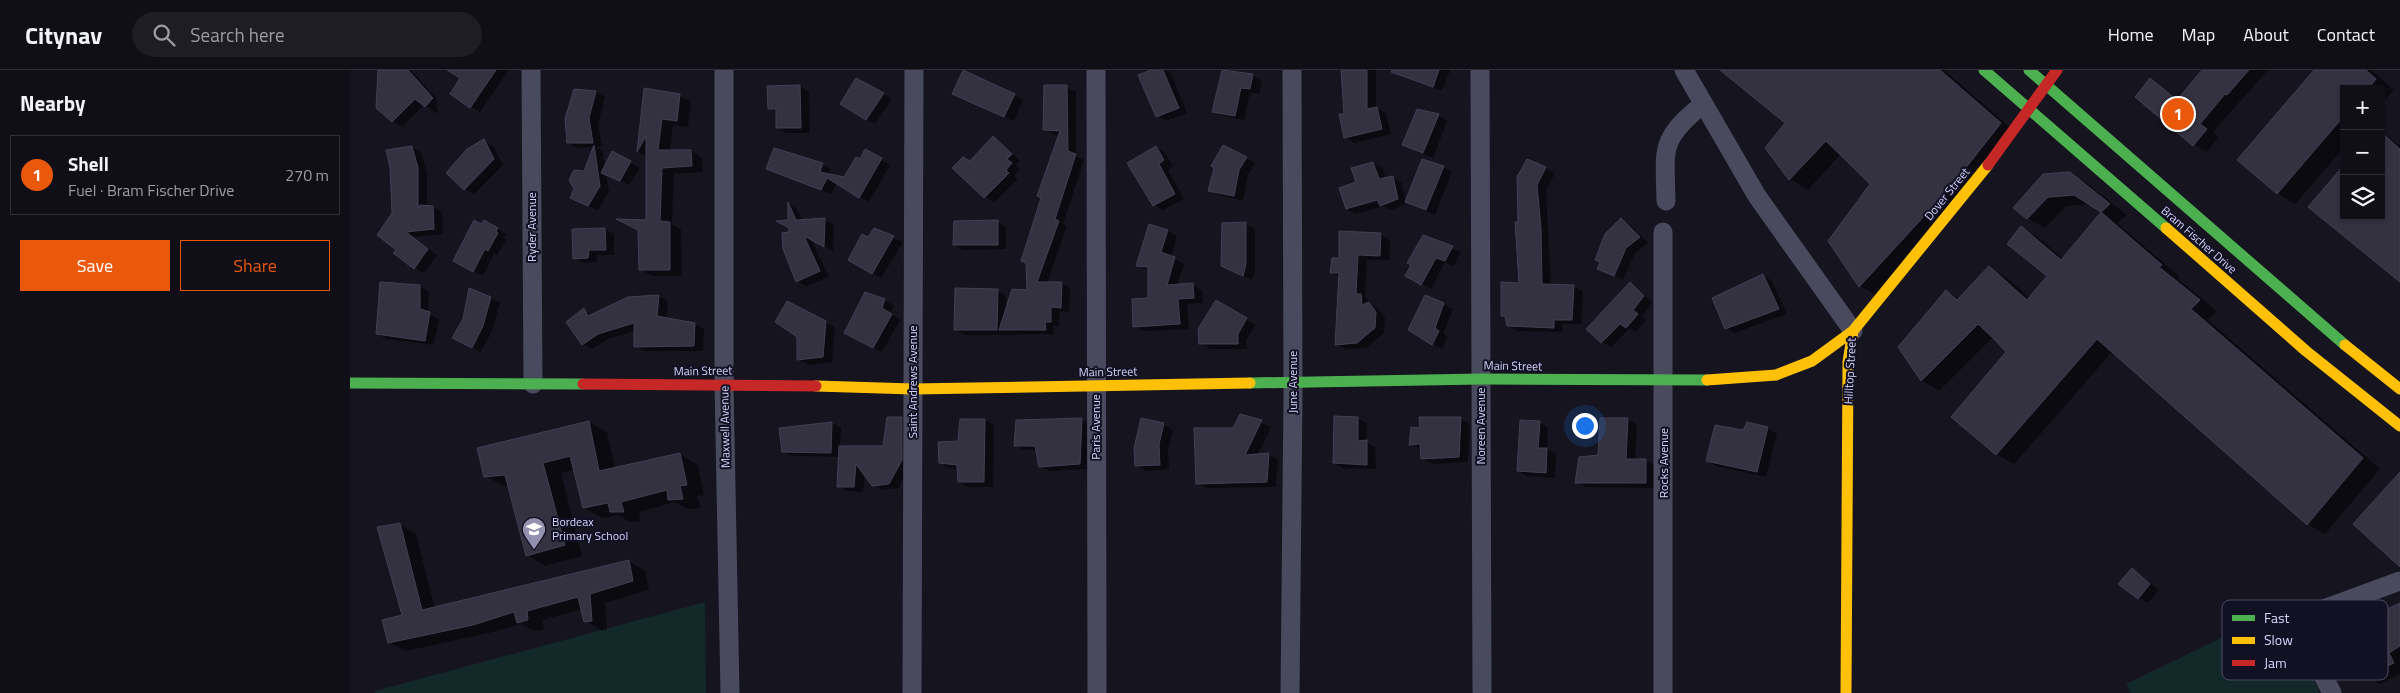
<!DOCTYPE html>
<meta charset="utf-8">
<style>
body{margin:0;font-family:"Titillium Web",sans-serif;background:#1e1d24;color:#f1f3f6}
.controls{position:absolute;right:15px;top:15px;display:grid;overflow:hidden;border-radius:0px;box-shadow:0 1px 4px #0004}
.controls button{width:45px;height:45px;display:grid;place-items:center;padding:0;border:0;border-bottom:1px solid #302f36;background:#100f17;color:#f1f3f6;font:25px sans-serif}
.you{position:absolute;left:1234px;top:355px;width:18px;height:18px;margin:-12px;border:4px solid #fff;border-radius:50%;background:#1a73e8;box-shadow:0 0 0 8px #1a73e833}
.badge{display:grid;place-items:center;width:32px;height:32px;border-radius:50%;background:#ea580c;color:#fff;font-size:16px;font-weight:700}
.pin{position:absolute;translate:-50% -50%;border:2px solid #fff;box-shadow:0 1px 5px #0006}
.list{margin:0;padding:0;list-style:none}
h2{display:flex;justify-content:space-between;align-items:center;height:65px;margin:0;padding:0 20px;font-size:21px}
h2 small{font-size:16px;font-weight:400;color:#9c9ca1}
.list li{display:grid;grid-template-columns:32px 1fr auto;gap:15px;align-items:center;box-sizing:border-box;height:80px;margin:0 10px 10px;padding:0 10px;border:1px solid #302f36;border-radius:0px}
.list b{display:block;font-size:19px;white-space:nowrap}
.list p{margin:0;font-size:16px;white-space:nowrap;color:#9c9ca1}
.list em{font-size:16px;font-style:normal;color:#9c9ca1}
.actions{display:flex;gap:10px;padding:15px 20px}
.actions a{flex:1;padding:11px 0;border:1px solid #ea580c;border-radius:0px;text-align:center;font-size:18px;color:#ea580c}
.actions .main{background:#ea580c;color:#fff}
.icon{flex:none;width:28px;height:28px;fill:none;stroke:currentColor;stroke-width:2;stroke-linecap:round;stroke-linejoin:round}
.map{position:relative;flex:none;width:2050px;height:623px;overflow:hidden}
header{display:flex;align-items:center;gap:30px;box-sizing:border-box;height:70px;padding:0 25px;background:#100f17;border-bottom:1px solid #302f36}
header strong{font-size:24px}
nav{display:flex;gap:28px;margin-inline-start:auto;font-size:18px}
.search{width:350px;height:45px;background:#1e1d24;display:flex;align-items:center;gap:12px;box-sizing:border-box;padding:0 18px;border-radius:28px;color:#9c9ca1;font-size:19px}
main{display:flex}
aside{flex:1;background:#100f17}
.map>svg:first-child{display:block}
.green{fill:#132929}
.shadow{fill:#0007;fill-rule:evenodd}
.building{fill:#343241;stroke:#423f52}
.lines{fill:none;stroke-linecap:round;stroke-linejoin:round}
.street{stroke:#4a4a5f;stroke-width:19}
.fast{stroke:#4caf50;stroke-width:11}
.slow{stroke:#ffc107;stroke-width:11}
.jam{stroke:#c62828;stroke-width:11}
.labels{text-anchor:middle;stroke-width:4;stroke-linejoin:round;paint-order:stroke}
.street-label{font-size:12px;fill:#d6d4fc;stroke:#121023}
.poi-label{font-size:12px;fill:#d6d4fc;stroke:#121023;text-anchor:start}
.key{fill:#121023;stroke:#4d4b64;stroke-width:1}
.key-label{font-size:14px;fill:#d6d4fc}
</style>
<header>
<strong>Citynav</strong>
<div class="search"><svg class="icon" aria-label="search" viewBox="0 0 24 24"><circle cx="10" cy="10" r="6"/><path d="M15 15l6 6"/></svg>Search here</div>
<nav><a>Home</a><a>Map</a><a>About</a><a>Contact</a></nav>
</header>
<main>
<aside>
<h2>Nearby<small></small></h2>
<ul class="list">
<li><span class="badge">1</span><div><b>Shell</b><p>Fuel · Bram Fischer Drive</p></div><em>270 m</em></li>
</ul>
<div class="actions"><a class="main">Save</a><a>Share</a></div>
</aside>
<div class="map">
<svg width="2050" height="623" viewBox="0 0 2050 623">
<rect width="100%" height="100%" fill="#16141f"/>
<path class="green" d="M355,532L356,623H24L25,621Z
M1900,554L1921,589L1952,588L1970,623H1781L1776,614Z"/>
<path class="shadow" d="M29,0H61L86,28L88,44L74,35L52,57L43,51L28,38Z
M101,0H157L158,1L130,42L101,24L112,8Z
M805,0H816L821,3L837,43L816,51L807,46Z
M873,0L903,5L912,11L909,24L900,22L894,50L873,46L864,41Z
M990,0H1026V38L1036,43L1041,64L1004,73L995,67L992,1Z
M1062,0H1100L1092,21L1059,7Z
M1372,0H1594L1668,64L1528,226L1510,216L1522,114L1491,84L1458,120L1440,109L1417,78L1437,53Z
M1850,0H1918L1863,62L1869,67L1857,82L1844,75L1801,10L1829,30L1852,2Z
M1966,0H2021L2044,20L2031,34V19H1994V78L1945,134L1927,123Z
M507,9L542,29L525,54L516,49Z
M449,16L459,21L460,63H436L427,58V43L419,38Z
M718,18L726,22V86L734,90L713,154L717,156L697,213H712L720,218L719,242L710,241L709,256H703L704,264L615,265L606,260L647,220L656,226V239L678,221L710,65L703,64L694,59L706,44Z
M225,20L246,22L255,27L248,54L252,77H246L253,81L255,97L263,83L290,98L279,115L256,104L259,121L248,140L231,132L235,102L244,77L227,78L218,73Z
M295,20L329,25L341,32L338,57L323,55L320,81H341L352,88L353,102L324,104L322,154L331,160L332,206H302L290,199L297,152L298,87L288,82Z
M603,24L664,25L673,30L664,51Z
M1088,45L1097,51L1083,88L1054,75Z
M2031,62L2050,75V211L1994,146H2031Z
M644,68L670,90L666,95L670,99L664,106L668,109L644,132L635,127L621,93Z
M134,71L143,76L153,95L124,124L115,119L98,103Z
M62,77L71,82L77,104V137H82L92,142L93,164L62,167L87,185L74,203L65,198L48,180L43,143L42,97Z
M806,77L815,83L823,96L818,100L834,129L813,140L804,135Z
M515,81L540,95L519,132L487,113L481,124L417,98L472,94L481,99L480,105L495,108L510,91Z
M896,88L905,93L898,105L893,131L869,125L859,120Z
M1178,90L1205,103L1196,121L1201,216H1224L1233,222L1231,254H1213V262L1167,261L1158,256L1157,248L1152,245L1170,214V153Z
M1023,93L1033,98L1036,109L1042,108L1052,113L1056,134L1041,140L1033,136L1006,144L997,139L1008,113Z
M1093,97L1102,102L1085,145L1056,132Z
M1720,103L1738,114L1777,145L1767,153L1829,206L1827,208L1867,241L1858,250L2030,399L1975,464L1957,454L1763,281L1664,394L1646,384L1658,282L1643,267L1589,321L1571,310L1597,221L1609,229L1639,198L1657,208L1680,228L1699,206L1672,158L1689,168L1713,189L1753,142L1741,134L1716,136L1695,158L1677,148ZM1731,123V125L1700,128V125Z
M439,134L447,139L453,151L475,150L484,155L483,181L461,169L479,207L456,216L447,211L440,163Z
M1271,149L1280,155L1298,173L1285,183L1273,210L1249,198Z
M134,151L156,164L154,168L157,169L147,185L144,183L133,206L114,196Z
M647,151L656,157V179L613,180L604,175Z
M895,154L905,159V200L902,210L882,200Z
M255,159L264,164V185H247V192L234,193L224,188Z
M525,160L553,172L531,208L499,190Z
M818,161L827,166L821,187L834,194L827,216L843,215L852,220L853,233L837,234L839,259L794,261L784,256L800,229L799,201L787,195Z
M1031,165L1040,170L1039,190H1017L1015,227L1028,239L1035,248L1034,263L1016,278L995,279L986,274L990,207L982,203L990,190Z
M1102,178L1111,183L1104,196L1095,192L1081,219L1056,205Z
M1413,205L1422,211L1437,244L1385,263L1376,258Z
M1280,214L1303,232L1292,246L1296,250L1286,262L1280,258L1261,277L1252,272Z
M70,217L79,222L78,243L89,249L84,275L36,269L27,263Z
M309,226L318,231L316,249L345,254L354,259L353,281H294L285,276V261L258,269L242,279L233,274L234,240L243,245L278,228Z
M1076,227L1103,239L1093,264L1098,267L1092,279L1060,260Z
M141,228L150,233L142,261L131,282L112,273Z
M534,230L543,235L541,244L550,250L532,282L505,268Z
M867,231L906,255L896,270L897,279H860L850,273Z
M475,252L485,257L482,292L458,295L449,289Z
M891,345L921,357L907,386L918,384L928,390L926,417L856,418L847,413L884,359Z
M551,348L561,353L560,395L549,418L533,420L523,415L515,403L513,422L497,421L488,416L489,387L442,386L433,381L482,353L491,358L490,378L534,377Z
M1007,348L1017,353L1016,372L1025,377L1026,399L993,398L984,393Z
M1110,348L1120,354L1118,392L1082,394L1073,389L1072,380L1061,374L1072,360Z
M1252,349H1278L1287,355L1285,390H1295L1305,396V418L1236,417L1227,412L1249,386Z
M634,350L644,355L643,417H618L609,412L608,399L599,398L590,393Z
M732,350L741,355L739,399L699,401L690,396L687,380H674L665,375L667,352Z
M239,352L257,362L265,399L329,384L348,395L354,425L347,426L351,438L337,439L325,432L289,442L291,452H280L268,445L253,448L234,438L225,400L211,403L232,486L195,496L177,485L160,416H154L135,406L128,379Z
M1189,352L1198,358L1197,379L1206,384L1205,408L1177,406L1168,401Z
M813,354L823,360L818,380L819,399L795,401L786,395Z
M1417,358L1427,363L1416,407L1366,396L1357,390L1394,361Z
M50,455L66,464L85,539L279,491L295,501L299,520L255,533L257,560L252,561L236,551L233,539L192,550L194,559L184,561L171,554L139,563L56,581L39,572L54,546Z
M1782,499L1809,520L1798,533L1789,528Z
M2050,535V604L2030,614L2016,606Z"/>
<path class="building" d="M28,0H58L83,28L75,37L65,29L42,52L26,38Z
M97,0H146L120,38L100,24L110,8Z
M613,0L665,24L654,47L602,24Z
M801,0H813L829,38L806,47L788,5Z
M872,0L903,4L900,19L891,18L885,46L862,42Z
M991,0H1017V39L1027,37L1032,59L994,68L989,44H994Z
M1042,0H1089L1083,17L1041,2Z
M1370,0H1590L1651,53L1600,118L1509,217L1478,171L1520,114L1476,71L1439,110L1415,78L1435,53Z
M1852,0H1899L1877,25L1875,24L1850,54L1857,59L1843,76L1785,27L1800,8L1827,30Z
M1964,0H2016L2026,9L2018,19H1994V46L1927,124L1887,90Z
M506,8L534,23L516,50L490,34Z
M450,15L451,58H426V39H418L417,16Z
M694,15H717L718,81L726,84L705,149L709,151L687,212H712L711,238L701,237V252H695L696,260H649L662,219L677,220L676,193L671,191L691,128L687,126L710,61L693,60Z
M294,18L330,24L327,51L312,49L308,80H341L342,96L312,98L310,151L320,152V200H289L288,160L266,149L296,150V66L287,82Z
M224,19L246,21L239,48L243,73H217L215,49Z
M1067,39L1089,44L1073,83L1052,75Z
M2031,62L2050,79V212L1958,137L1994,95V146H2031Z
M643,66L662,84L657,89L662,93L656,100L659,103L634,128L602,98L613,87L620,91Z
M134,69L144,89L114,120L96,103L117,79Z
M244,75L250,116L238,136L220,128L224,119L219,110L224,100L234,101Z
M873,75L897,87L889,100L884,126L858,121L864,98L861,96Z
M62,76L68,98V138L70,135L83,136L84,159L56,162L78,179L64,199L43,183L46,180L27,165L42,143L40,97L36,80Z
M806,76L814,90L809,94L825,124L803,136L777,93Z
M424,78L473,93L470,102L494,107L506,87L510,89L515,79L532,88L509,128L477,108L471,120L416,99Z
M262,81L281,91L270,111L251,103Z
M1072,89L1094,96L1076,140L1055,132Z
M1177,89L1196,97L1187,115L1191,158L1192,214L1224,215L1222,250H1204V258L1157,256L1155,246H1151V212L1169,213L1165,152H1168L1167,107Z
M1023,92L1029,109L1043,106L1048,129L1030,136L1027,130L996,139L989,118L1006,112L1001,98Z
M1720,102L1760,134L1751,142L1724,125L1698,127L1677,149L1663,138L1693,104Z
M438,132L446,150L475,148L474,177L454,166L470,201L446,212L433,179L432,163L439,162V158L426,151L438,150Z
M1751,142L1812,195L1809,197L1850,230L1841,239L2013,388L1957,455L1747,269L1646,385L1601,347L1656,282L1644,269L1628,254L1571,311L1548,277L1596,220L1607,230L1639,196L1677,230L1697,206L1657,174L1671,156L1711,190Z
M1271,148L1290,167L1276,178L1264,206L1247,199L1250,192L1245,190L1255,164Z
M124,150L131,154L134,150L148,158L146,161L148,163L138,181L135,179L123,202L103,191Z
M648,150V175H603L604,151Z
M896,152V194L893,206L871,196L872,153Z
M799,154L818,160L811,182L825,187L817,215L843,213L844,228L828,229L830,254L783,257L782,229L798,228V197L786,196Z
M255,158L256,180H239L238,188L223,189L222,159Z
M524,158L544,166L522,204L498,190L512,164L518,167Z
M989,161L1031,163L1030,186L1008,185L1006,224H1011L1012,235L1019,232L1026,242L1025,258L1007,273L985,275L989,203H980L982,188H989Z
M1073,165L1103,176L1095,191L1086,188L1071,215L1055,206L1061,195L1057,193Z
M1413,204L1429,239L1375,259L1362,228Z
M30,212L70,215V239L80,242L75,271L26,264Z
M1280,212L1294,226L1283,240L1288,244L1276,258L1270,254L1251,273L1236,259Z
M119,218L141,227L133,256L122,278L102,268L113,249Z
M605,218L648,219L647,260H604Z
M515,222L535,229L532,238L542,244L523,278L494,263Z
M309,225L307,246L345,253L344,276L284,277V253L248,264L232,275L216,252L234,238L238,246L278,227Z
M1075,225L1094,233L1085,258L1089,261L1082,275L1058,260Z
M866,230L897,248L888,264V274H849L848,259Z
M437,231L476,251L473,287L447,290V267L425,252Z
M890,344L912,350L895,385L919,383L917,412L846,414L844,358H883Z
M984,346L1008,347V371L1017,370V395L983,393Z
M537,347H552V390L539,414L522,416L506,394L504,417H487L489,376H533Z
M1069,347H1111L1109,387L1071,389L1070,374L1059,375L1061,357L1070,358Z
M732,348L730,394L689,397L685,376H664L666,350Z
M791,348L814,353L809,374L810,395L785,396L784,378Z
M1250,348H1278L1276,389H1296V413H1225L1229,387L1248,385Z
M610,349H635L634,412H608L607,395L589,393L588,372L608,371Z
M1170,350L1190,351L1188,378H1197L1196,403L1167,401Z
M239,351L249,401L330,383L337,415L330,416L333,429L318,430L317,420L271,432L274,442H260L258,433L233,438L220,386L193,393L215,475L176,486L155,405L134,407L127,378Z
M482,352L481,383L432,382L429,358Z
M1397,352L1418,357L1407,402L1356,391L1365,355L1393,360Z
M2050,402V497L2003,454Z
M50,453L72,540L279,490L283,511L240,524L242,551L234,552L228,527L177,541L178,550L167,553L164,542L123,555L38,573L32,550L52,545L27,457Z
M1782,498L1800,514L1788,529L1768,514Z
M2050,533V576L2039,583L2044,593L2015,607L1995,559Z"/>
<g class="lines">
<path class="street" d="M181,0L183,314
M374,0V314L380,623
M746,0L747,623
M1130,0L1132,623
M1334,0L1407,126L1503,261
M1316,131C1315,78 1309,70 1353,34
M562,623L564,0
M940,623L943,325L942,0
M1313,623V162
M1982,623L1944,550L2050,511"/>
<path class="fast" d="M1634,0L1816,158
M1679,0L1995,275
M0,313L233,314
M900,313L1131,309L1357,310"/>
<path class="slow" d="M1816,158L1956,281L2050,356
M1995,275L2050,319
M1357,310L1426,305L1462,291L1503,261L1638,95
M466,316L563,319L900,313
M1496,623L1498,292L1503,261"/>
<path class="jam" d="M1638,95L1707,0
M233,314L466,316"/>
</g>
<defs>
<g id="school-pin" transform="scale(1.25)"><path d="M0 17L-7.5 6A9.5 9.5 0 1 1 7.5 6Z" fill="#9391af" stroke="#121023"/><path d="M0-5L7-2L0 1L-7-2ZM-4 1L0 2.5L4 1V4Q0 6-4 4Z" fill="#fff"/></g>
</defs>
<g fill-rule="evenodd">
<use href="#school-pin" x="184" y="459"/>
</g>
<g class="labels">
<g class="street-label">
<text transform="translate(1597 124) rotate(-51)" y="4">Dover Street</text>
<text transform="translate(182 157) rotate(-90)" y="4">Ryder Avenue</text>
<text transform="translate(1849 170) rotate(41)" y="4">Bram Fischer Drive</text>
<text transform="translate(1163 296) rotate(1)" y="4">Main Street</text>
<text transform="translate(353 301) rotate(-1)" y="4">Main Street</text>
<text transform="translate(1500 301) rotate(-87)" y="4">Hilltop Street</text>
<text transform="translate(758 302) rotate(-1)" y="4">Main Street</text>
<text transform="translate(563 312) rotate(-90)" y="4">Saint Andrews Avenue</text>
<text transform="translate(943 312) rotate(-90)" y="4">June Avenue</text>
<text transform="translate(1131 356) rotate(-90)" y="4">Noreen Avenue</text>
<text transform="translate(375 357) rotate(-91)" y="4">Maxwell Avenue</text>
<text transform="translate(746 357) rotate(-90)" y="4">Paris Avenue</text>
<text transform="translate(1314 393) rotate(-90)" y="4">Rocks Avenue</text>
</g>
<g class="poi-label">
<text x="202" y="456">Bordeax<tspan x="202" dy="14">Primary School</tspan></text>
</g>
</g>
<rect x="1872" y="530" width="166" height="80" rx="8" class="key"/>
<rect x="1882" y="545" width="23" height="6" fill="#4caf50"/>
<rect x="1882" y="567" width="23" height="7" fill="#ffc107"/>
<rect x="1882" y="590" width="23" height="6" fill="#c62828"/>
<g class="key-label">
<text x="1914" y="553">Fast</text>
<text x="1914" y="575">Slow</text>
<text x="1914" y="598">Jam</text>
</g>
</svg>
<div class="controls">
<button>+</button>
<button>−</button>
<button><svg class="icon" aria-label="layers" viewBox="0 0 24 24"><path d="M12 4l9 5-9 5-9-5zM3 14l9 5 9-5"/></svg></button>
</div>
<div class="you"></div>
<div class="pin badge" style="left:1828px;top:44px">1</div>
</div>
</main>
